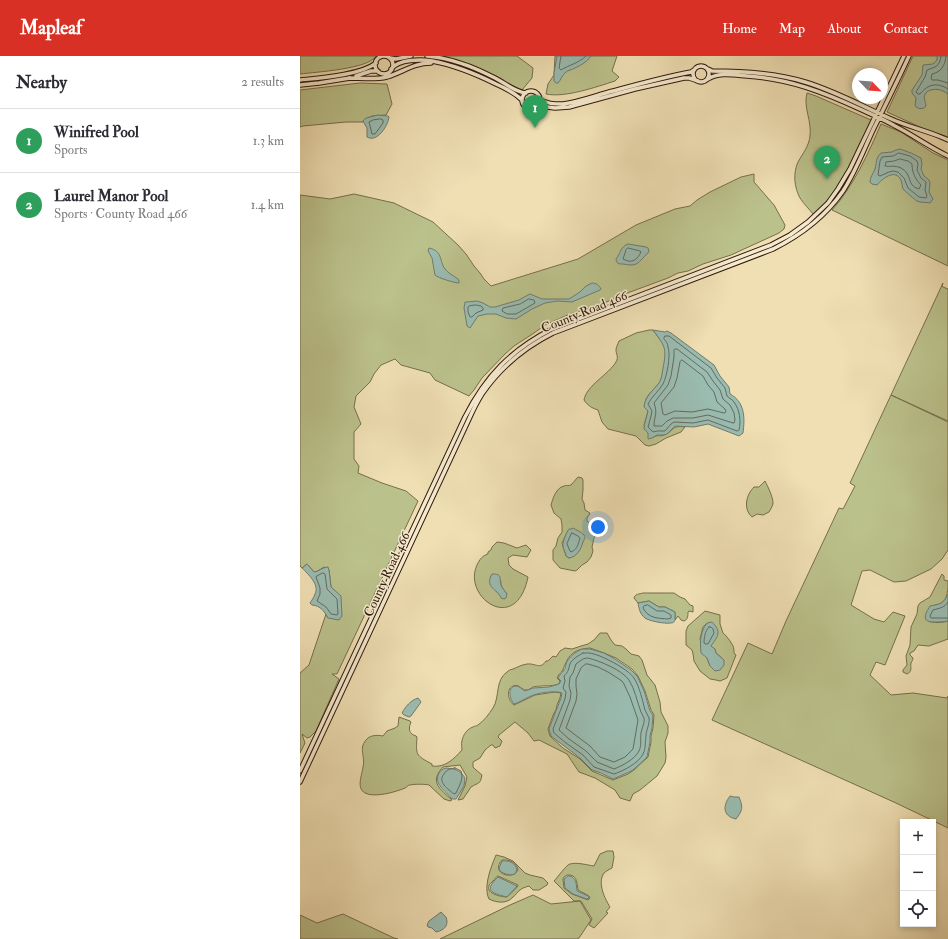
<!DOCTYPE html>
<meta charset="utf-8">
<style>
body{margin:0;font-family:"IM FELL Double Pica",serif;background:#f7f7f7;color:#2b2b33}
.controls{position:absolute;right:12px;bottom:12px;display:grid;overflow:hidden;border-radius:0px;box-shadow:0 2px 6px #0003}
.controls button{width:36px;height:36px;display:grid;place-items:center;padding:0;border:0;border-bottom:1px solid #e1e1e2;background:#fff;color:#2b2b33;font:20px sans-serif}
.compass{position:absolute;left:552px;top:12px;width:36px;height:36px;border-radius:50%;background:#fff;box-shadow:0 2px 6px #0003;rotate:115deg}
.you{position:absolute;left:298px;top:471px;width:14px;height:14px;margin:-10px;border:3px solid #fff;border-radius:50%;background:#1a73e8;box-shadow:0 0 0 6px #1a73e833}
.badge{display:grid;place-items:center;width:26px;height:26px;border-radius:50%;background:#d93025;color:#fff;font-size:13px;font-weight:700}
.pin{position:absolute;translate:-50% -33px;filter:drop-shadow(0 1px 2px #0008)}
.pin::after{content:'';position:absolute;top:21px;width:14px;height:12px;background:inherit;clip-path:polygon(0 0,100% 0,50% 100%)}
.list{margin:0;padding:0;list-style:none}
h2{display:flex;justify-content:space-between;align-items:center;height:52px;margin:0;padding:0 16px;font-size:17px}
h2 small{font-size:13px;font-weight:400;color:#7c7c81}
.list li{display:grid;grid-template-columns:26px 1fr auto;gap:12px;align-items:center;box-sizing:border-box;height:64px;padding:0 16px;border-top:1px solid #e1e1e2}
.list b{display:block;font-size:15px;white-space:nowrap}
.list p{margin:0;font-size:13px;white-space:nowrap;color:#7c7c81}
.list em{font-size:13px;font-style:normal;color:#7c7c81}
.icon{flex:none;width:22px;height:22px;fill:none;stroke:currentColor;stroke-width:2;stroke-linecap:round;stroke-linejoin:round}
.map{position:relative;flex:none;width:648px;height:883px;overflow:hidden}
header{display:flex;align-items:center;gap:24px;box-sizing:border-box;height:56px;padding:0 20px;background:#d93025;color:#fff}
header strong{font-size:19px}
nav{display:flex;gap:22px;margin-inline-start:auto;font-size:14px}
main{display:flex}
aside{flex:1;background:#fff}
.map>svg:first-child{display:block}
.green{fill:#bbc18b;stroke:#766e4c;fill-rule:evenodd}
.water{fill:#9abcb1;stroke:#707b6f}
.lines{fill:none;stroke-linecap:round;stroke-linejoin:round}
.shore{stroke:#656b5f;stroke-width:1}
.secondary-casing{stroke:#301a0d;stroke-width:5.5}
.secondary{stroke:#f5eace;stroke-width:3.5}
.labels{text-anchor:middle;stroke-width:3;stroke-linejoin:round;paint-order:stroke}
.street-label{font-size:13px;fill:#301a0d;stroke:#f5eace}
</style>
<header>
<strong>Mapleaf</strong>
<nav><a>Home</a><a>Map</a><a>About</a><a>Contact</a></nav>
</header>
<main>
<aside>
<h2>Nearby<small>2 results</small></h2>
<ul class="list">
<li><span class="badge" style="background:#2e9e5b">1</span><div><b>Winifred Pool</b><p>Sports</p></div><em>1.3 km</em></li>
<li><span class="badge" style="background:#2e9e5b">2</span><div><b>Laurel Manor Pool</b><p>Sports · County Road 466</p></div><em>1.4 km</em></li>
</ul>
</aside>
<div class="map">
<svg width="648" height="883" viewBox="0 0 648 883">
<rect width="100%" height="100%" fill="#efdfb3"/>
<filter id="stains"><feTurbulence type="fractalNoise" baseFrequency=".005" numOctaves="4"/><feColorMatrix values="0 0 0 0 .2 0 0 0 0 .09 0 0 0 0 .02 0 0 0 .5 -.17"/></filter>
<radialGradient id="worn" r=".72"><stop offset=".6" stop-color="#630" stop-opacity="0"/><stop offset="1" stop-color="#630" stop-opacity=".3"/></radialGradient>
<path class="green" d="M0,0H76C69,13 16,16 0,18Z
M141,0H217L233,12L232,22L222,34L173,10Z
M255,0H317L312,15L319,21L315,25C296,31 265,42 246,38L248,28L254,19Z
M613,0H648V81L620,71L587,56Z
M60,27L87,28L92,48L86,59L72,60L63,65V66H46L3,70L0,71V34Z
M507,37L516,40L571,64L570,67L548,113L534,137L514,159C509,153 504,148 500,142C494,131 493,117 498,106C503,97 509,90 510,80C512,65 503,51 507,37Z
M581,68L601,76L633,97L648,104V210L532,154C553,131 569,96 581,68Z
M454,118V126L474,149L485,169L484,173L479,177L431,199L403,208L388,215L378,217L368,222L322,239L300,249L270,258L245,269L234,277L214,290L205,298L182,322L174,334L169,340L135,324L130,317L101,309L95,303L81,309L74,318L70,326L56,340L54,351L61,368L54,376V403L59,410L58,417L82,427L106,435L118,445L37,618H32L39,623L16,675L10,681L7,682L2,678L5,687L0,697V617L9,609L26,558L28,562L35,535L31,531L29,514L24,511L16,516H14L7,508L2,512L0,510V139L30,143L54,138L94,147L133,166L158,189L166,198L174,210L180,217L184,223L191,230L278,203L336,169L375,153L390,150L397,144L410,136L441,121Z
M643,227L642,230L643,231L648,233V365L591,339Z
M349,274H353C357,280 363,286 365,293C367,299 363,320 360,326C354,335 339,343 348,354L347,359L344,369L348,377L352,382C358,378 359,381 364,379C375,375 370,369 385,371L381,376L366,382L356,388L349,390L345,389L336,380L308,373L302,366L298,354C292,352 288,350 284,344C286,330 309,318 316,306C319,301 316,298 316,294C316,291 318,288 319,285L336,277Z
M591,339L648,366V494L642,503L631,513L606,525L594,526L570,514L562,515L551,549L574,563L584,566L593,556L605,560L585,609L576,606L570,619L591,639L613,637L647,642L648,640V772L596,747L412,664L448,587L472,598L486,565L539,452L543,453L555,430L550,427Z
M278,421L282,422L283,424V434L282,443L284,447L285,454L290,457L289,459L287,462V465L296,472L297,475L294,482L292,491L293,495L291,501L287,506L282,509L277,514L275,515L260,512L253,504V494L256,490L258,482L262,476V469L261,463L254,457L251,449C253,442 256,432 264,430C266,429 269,430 271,429ZM268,475L284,483C279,493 281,497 269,502L266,500L262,487Z
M465,425C468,431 473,441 473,447C473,450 470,454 469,456L463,459L457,458L452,461C443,453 446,439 454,431H459Z
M197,486L204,487L217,492L226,489L231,494L227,501L213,499L208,502L209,509L213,513L228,521C216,580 162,541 177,509C180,503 182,500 188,498V496L191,494L192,491ZM191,520L201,525C200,530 204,534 207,538L201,540C196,534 188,529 191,520Z
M642,518L644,520V524L648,525C648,535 648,548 635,549L628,565C634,567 642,567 648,565V583L629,590L618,589L614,595L610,597V599L613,602C613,604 612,605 611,607C610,612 613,615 607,618L603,616V614L607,609L606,600L610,589L611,571L617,558L618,550L620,547L630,541Z
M343,537H374L380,541L385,543L390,549L393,550V556L389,555L388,556C388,559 388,564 384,565L381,564L378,560L375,564V556L365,551H359L349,545L338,547L334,542C335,538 339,538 343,537Z
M405,555L420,559V568L423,577C425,578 432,587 433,590C434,591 434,596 434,597L436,599L427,622L420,625L416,624L410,623L400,615L394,605L393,598L392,594L386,589V575L388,570ZM407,567L411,591L415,593L416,597L424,604L410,610L400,583L403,571Z
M300,577H307L311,584L315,589L322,590L326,593L331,598L339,600L342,604L347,619L355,629L360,646L361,656L368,670V677L365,686L366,701L365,707L357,720L340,734L333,738L330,745L320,742L315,734L295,722L279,716L267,698L239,684L234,685L228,677L215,666L199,679L198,681L202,685L200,690L195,692L193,689H191L185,694L180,702L173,706V711L175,713L182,719C180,729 179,726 171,731L163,743L158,744L165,730L167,721L160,709L143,711C129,726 140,733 152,744L150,745L144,743L129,729C126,728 113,728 110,729C108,729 107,731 105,732C96,736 74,742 65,737C56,732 62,719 63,711C66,700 57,692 68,682C72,679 78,679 83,680L87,675L95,672L98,670L99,661L110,665L111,666C108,673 109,678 116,680L117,681C116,699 115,699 132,708V710C145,712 154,703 162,694C162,691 161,688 162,685C163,679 167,673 173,671C177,669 175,671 178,669C184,665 189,658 193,652C200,641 195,624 207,616C209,614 210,614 213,613C218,611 221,609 227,608C236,607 240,614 246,605H248L253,600L256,601L260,595L265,592L272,593L281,590L288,588L294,584ZM290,592L304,597L316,602L332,613L338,620L345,635L351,654L354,659L353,672L351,680V686L348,701L334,714L328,718L313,724L292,715L280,703L263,692L250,680L248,673L254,657L256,654L257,649L260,642L261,637L255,636L235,639L214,649C209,646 205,634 213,630C219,627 222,635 227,634C229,634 231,632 233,631C242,629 250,631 259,628L260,625L257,622C259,617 263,616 264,611C269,598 275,593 290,592Z
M307,795H313L314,801L312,812C310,813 306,815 304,817C297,827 305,843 310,851L306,856L308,857L294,872L289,869L292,863L281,845H274L254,825C258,821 266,809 270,808C277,806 287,809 294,810L300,798ZM267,819C277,818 277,827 278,834L289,840L290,842L288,844L272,838L264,832L263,823L264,821Z
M196,799L204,801L213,805L225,817L230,819L243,822L248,827L247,829L239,834H233L229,830C226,831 222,832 220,834C217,836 216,839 213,841C207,848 197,847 189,843C183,831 191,811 196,799ZM202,804C209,803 217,807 218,814C212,825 190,817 202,804ZM198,820L218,829V830C215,834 211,837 207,841C202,841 186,838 189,830C189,827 192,827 193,825C198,820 193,823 198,820Z
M233,839L251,848L280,845L291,864L279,882L277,883H140L210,849Z
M43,858L94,882L98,883H0V859L17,867Z"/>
<path class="water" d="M257,0H291C287,6 281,9 275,12C272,14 268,14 266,16C262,19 261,24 258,27H256L254,25V17Z
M637,0H648V38C641,33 635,32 628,35C622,40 625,43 626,50L624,52C621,53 619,53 616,51L615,49L616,42L612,37V34L622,19L623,9L633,8L637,4Z
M78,59L88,60L89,61C88,70 77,87 67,81V72L63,65L66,62Z
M600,93L611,97L621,102L622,108L621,113L624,120L629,124L630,127L629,136L633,143L630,147C626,146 621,147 617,145C616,145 604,134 603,133C602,130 602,127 601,124C595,112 582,123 577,129L572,128L570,126C570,121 573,118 575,113C577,106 575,103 581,97L592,96L596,94Z
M328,188L346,191L348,192L349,195L348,197C337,207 339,211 323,208C318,208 317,208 316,203C321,197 320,191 328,188Z
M129,192C143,195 139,205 145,213C148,217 154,220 158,223L159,225V227C155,227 138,222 135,219L132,202L128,195Z
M292,227C296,227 299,229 301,233L300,234L272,246L257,245L245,247L232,253L216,263L206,262L196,258H187L178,260L170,272L167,270L164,252L165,246H167L177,245L183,247L190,251H195L219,244L228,239L230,238L242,243H269L280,236L286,230Z
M353,274L365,276L367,275L371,277L414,309L420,320L429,331L430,338C445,346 445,362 443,377L439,380L408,368L394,371L375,370L367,378L364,379H357L352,382L348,383V377L344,373C344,367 347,361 348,355L344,351C345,340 353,335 359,327C362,323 362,317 363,312C367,292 365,290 353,274Z
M273,472C276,474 282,476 284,479C286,483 284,483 283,486C281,493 277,501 269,502L266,500C266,496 263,494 263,490C262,487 267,475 269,473C270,473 272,473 273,472Z
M7,508L14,516C19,516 22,511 28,511L29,514L31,531L41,540L42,560L39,564L28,562C24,555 21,550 12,549L10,547C12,544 14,541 15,538C20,529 8,518 2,512Z
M192,518C203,518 199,522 201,529C202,532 205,535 207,538L206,542L204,543L201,542C198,533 184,532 192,518Z
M648,538V565C643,566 639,566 634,566C621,566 625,558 630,550C641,548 643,548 648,538Z
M349,545L359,551H365L375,556V564C374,566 374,567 370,567C365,568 349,565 345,562C340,558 339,553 338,547Z
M412,566C422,576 418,580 411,590L415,593L416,597L424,604V609L420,614L415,615L410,610L407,602L401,597C400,586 400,576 407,567Z
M282,593H290L304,597L315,603L331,614L337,620L344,635L350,655L353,659L352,672L350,680V686L347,701L333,714L327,717L313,723L301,717L292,714L280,702L251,680L249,673L261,642L262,637C255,634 236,637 229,641C224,643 219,647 214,648C210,644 206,630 217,630C220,631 223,634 225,635L233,632L249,631L259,628L261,625L258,622C260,618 261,618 264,614C266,612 265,612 266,608C268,601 276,596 282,593Z
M118,642L121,646L111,660L109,661L104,659L102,657C105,651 111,644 118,642Z
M146,712C156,713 160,714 165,722L164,730L156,743H153L151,742C146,735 133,728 139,717C140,714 143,713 146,712Z
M430,740L434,741H439C443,751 443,754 436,763C422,760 423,749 430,740Z
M202,805C209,804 216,807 217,814L215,818C210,820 204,818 200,815L199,812Z
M268,820H271C277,825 276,827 277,835L288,840L289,842L287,843L273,838L265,832L264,823Z
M198,821L217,830L207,841C190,837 184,834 198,821Z
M141,856L146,861C149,869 145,874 136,876L132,872L128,871L127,869L129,865Z"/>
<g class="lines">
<path class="shore" d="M261,0L259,12L261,14C269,9 279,7 286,0
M641,0C640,11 635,11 627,14L625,21L616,36L618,38H620C628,28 637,26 648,33
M646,0C645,10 641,16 632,18L631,22L632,24H638L648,27
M81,63L83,64V67L75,78H72L69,66L73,64Z
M599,97L610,100L617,105L618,108L617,114L621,122L626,126L625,134L627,140L626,142L619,141L608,132L604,122L598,116L593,115L589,116L580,120L578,119L580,105L582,101L593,100Z
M600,103L608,105L612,108C612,116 615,123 621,129L619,133C606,130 613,118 601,112C595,109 589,111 585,110L586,106L594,105Z
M328,192L340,195L341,196C337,204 332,208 323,203L326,194Z
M229,243L234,244L235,247L216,258H207L202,255L203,252L220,248Z
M176,249L181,250L183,252V254L176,257L172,261H170L168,256V251L169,250Z
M365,280H369L411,312L417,322L425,332L427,340C429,342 433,344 434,346C440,354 441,365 439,374L437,375L408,364L393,367L374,366L371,368L365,375H357L353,376L348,371L351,360L352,355L348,348C352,340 359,335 363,328C367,320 371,299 368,291C368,288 366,285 364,283Z
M375,293H377L407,316L413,325L420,334L423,343L430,349L434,357L435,364L434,367H433L408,359L393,362H373L367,365L362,370H354C354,360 358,358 354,347L368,329L371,320L374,301V294Z
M382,304L403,320L408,329L414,336L417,346L425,353L426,355L425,357H424L408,353L392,356L375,355L365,359L363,358L361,347L374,331L377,322L380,306Z
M272,477L278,480L280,482C278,488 278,493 271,496L270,495L267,488Z
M23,517L25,518L27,533L37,543L38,558L37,559L31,558L26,551L17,545L20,538V532L16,521Z
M648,546C644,552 640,552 633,554L630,560L631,562H648
M348,549L357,555H364L371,559V562L368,563C358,562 349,563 343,552L344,550Z
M409,571H411L413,573L414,577L408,588H406L404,587C404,582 405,575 409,571Z
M283,597C284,597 289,597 289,597C300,598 328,613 334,622C340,632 342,643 345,654C346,657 348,659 349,662C350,668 346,674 346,680C345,686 346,692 343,698C339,707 323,715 314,718L294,711L283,699L266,687L254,677L253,673L265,643L266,636L263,632L265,625L264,620C269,615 268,614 270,608C272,603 278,600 283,597Z
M288,602C300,605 322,614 329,624C335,633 337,646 341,656C342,658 343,660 344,662C345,666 342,672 341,677C340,683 342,689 339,695C335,703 322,710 314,713L297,706L286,695L269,683L259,674L270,644L271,637L269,630L270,621L273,617L276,608L283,603Z
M286,608H288L298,611L308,616L322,625L324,628L330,641L338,664L333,693L325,701L314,706L300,701L290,690L266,672L276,645L277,638L276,630V623L281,612Z
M155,712L161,715C164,723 159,730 156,737L154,738C148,733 137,726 144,718C147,713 150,713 155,712Z"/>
<g class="secondary-casing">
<path id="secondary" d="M127,0C150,2 174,11 195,22C205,27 215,36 226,37
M75 9a9 9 0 1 1 18 0a9 9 0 1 1-18 0Z
M90,2L96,3L111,0
M393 18a8 8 0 1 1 16 0a8 8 0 1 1-16 0Z
M91,13C99,3 121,3 132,5C154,9 176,18 196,28C205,32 215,37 222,44
M408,13L412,15C443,15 475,17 505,26C535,35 562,50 589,62C606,70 624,74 641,81L648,84
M56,20L71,15H78
M49,22C61,22 75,24 87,21C103,16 114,7 131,7
M408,23C419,16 434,19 447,20C490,23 523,36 562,54C573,59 585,64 595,70C613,79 629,91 648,100
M0,24C19,22 61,19 76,7
M0,29L19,27L50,22
M222 44a9 9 0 1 1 18 0a9 9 0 1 1-18 0Z
M239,43C246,48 255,48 263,48C280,46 297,39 313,35C339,28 364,21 391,16L394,14
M235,52L240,50L255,52L269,51L335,33L384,22H389L398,25
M0,715L165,361C186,320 211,294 252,273L471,189L490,179L508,166L528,147L538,133L550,113L604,0
M0,726L169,363C173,354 177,346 182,338C200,312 225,291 253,277L473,193C501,179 525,161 543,135C556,115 564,93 574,72C586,48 598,24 609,0"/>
</g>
<use href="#secondary" class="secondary"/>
</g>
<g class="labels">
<g class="street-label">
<text transform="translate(284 255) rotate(-22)" y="5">County Road 466</text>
<text transform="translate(86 518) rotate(-65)" y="5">County Road 466</text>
</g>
</g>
<rect width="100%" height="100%" filter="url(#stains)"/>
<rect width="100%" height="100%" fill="url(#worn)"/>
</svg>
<div class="controls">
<button>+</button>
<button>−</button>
<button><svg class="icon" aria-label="locate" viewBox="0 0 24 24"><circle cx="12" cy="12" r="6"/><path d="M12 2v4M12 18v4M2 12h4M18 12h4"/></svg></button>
</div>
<svg class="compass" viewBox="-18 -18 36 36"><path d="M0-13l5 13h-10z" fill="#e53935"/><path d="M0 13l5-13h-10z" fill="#7c7c81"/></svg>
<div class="you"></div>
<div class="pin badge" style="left:235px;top:72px;background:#2e9e5b">1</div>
<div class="pin badge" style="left:527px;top:123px;background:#2e9e5b">2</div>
</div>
</main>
